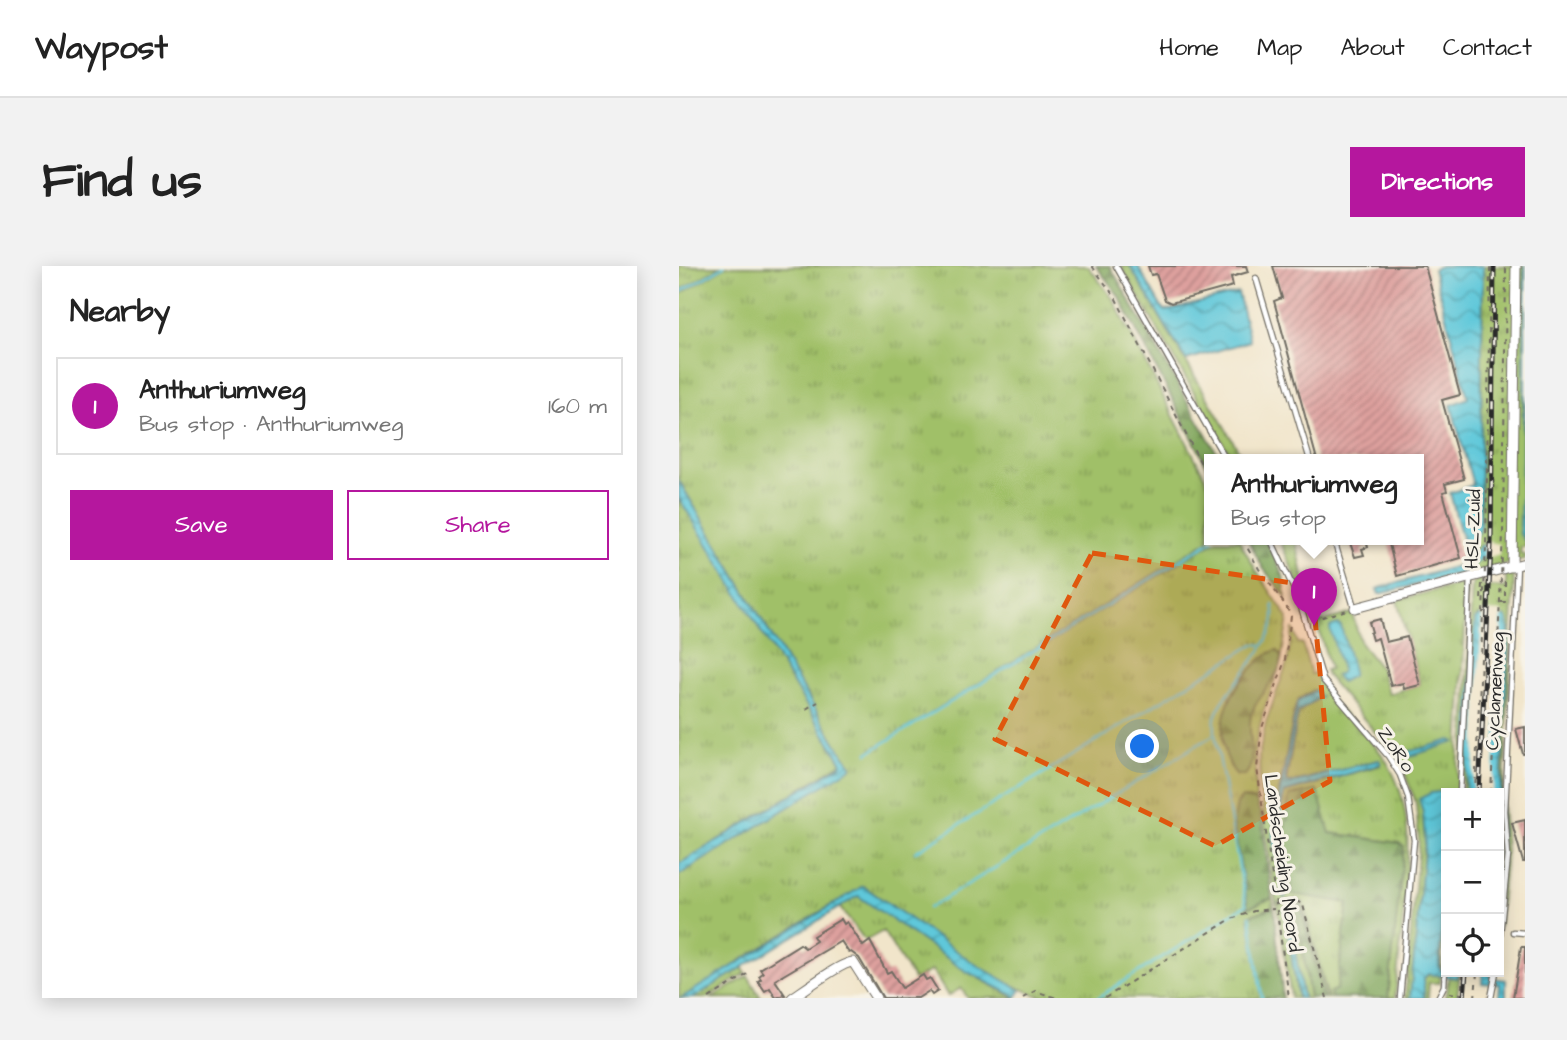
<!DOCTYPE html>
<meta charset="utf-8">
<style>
body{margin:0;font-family:"Architects Daughter",sans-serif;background:#f2f2f2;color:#222}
.controls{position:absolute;right:21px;bottom:21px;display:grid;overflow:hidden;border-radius:0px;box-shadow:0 4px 18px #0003}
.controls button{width:63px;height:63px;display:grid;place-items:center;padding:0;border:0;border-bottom:2px solid #e0e0e0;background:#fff;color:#222;font:35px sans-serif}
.you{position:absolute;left:464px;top:481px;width:24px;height:24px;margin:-18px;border:5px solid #fff;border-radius:50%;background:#1a73e8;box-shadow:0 0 0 10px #1a73e833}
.badge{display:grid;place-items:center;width:46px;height:46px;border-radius:50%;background:#b5179e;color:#fff;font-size:23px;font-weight:700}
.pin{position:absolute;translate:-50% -58px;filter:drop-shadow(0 2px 4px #0008)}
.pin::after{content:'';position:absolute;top:37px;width:24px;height:21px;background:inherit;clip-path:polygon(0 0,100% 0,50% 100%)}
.popup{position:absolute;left:525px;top:188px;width:220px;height:91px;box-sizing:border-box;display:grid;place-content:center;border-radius:0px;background:#fff;filter:drop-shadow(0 2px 5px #0005);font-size:23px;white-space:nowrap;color:#767676}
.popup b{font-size:26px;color:#222}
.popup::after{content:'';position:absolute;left:50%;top:100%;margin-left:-14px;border:14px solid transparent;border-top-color:#fff}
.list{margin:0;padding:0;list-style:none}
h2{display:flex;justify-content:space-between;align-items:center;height:91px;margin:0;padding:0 28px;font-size:30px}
h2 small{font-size:23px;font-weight:400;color:#767676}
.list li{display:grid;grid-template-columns:46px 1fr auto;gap:21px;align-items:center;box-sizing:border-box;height:98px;margin:0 14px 14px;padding:0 14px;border:2px solid #e0e0e0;border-radius:0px}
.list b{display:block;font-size:26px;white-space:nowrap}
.list p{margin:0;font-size:23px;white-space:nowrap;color:#767676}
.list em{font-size:23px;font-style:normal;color:#767676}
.actions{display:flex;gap:14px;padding:21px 28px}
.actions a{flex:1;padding:16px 0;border:2px solid #b5179e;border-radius:0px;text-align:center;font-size:24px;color:#b5179e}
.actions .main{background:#b5179e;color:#fff}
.icon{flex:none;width:38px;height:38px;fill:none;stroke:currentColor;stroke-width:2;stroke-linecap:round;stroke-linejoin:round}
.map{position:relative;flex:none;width:846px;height:732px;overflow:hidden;border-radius:0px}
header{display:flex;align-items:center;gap:42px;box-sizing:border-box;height:98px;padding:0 35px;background:#fff;border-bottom:2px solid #e0e0e0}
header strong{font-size:33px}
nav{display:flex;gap:38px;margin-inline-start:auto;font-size:24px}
.intro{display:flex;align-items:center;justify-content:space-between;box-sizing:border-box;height:168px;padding:0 42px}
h1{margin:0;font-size:49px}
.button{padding:18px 32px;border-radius:0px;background:#b5179e;color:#fff;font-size:24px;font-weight:700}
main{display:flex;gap:42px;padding:0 42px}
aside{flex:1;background:#fff;border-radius:0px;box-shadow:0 4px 18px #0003}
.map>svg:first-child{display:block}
.grass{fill:url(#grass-tufts);stroke:#66764a;stroke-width:2;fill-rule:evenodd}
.forest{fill:url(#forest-firs);stroke:#566844;stroke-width:2}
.water{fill:url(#water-waves);stroke:#447a82;stroke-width:2}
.pier{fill:#f1e5ca}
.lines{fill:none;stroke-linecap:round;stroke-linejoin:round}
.stream{stroke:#5ec8da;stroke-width:2.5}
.building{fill:url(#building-hatch)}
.lane-casing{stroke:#706c63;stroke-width:7}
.street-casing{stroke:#706c63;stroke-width:11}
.path{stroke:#706c63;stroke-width:2;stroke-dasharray:5 5;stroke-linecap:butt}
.lane{stroke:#fff;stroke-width:4.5}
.street{stroke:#fff;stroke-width:9}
.rail-casing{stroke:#2b2b2b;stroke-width:5}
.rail{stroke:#f7f3e8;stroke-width:2.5;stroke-dasharray:8;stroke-linecap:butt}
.path-bridge{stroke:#706c63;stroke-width:2;stroke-dasharray:5 5;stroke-linecap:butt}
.marked{fill:#df570e;fill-opacity:0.2;stroke:#df570e;stroke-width:5;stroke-dasharray:14 9;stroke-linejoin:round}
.labels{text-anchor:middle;stroke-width:6;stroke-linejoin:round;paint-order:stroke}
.street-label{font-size:19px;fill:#2b2b2b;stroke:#f7f3e8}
</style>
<header>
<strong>Waypost</strong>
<nav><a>Home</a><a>Map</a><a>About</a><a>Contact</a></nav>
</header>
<div class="intro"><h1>Find us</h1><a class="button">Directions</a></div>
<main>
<aside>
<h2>Nearby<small></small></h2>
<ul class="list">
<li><span class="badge">1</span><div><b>Anthuriumweg</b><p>Bus stop · Anthuriumweg</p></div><em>160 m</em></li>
</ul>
<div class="actions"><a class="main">Save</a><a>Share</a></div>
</aside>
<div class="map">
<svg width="846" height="732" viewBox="0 0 846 732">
<defs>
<pattern id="grass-tufts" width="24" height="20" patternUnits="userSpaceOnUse" patternTransform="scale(1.75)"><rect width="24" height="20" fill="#a0c068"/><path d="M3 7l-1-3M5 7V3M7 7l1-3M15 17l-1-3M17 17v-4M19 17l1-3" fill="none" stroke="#839c56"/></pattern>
<pattern id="forest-firs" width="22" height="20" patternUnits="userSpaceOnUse" patternTransform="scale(1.75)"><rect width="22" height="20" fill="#80a65c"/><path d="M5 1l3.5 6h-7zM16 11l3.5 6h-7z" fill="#69874c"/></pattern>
<pattern id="water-waves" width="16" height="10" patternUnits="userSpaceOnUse" patternTransform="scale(1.75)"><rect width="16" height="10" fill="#5ec8da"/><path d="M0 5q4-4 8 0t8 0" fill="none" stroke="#4ea3b1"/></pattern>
<pattern id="building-hatch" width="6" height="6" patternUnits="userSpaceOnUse" patternTransform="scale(1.75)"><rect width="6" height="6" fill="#dea09e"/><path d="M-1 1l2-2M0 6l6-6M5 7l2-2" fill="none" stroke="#b48381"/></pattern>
</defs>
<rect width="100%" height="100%" fill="#f7f3e8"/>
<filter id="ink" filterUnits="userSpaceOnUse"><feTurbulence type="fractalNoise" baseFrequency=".0143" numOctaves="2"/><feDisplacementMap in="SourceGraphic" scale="14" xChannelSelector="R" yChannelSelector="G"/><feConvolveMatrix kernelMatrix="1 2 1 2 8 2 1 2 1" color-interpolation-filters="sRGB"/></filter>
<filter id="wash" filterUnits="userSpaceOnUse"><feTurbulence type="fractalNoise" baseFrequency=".00686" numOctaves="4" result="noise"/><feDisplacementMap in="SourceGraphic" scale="28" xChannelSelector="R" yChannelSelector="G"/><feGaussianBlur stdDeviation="1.57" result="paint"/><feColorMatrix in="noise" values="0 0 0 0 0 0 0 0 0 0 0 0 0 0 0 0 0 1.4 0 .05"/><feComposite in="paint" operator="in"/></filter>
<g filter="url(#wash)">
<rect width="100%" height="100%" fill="#f1e5ca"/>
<path class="grass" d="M0,0H42L0,25Z
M47,0H409L434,33L530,219V274L188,487L538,274H560L577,304L609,352L603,390L598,384C589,392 576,399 568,408C542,436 535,476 557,509L574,442L600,403L584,447L576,482L577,535L566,532L563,605L568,642L593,632L595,641L570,650L583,732H366C299,710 242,659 184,620L223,660L288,706L337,732H289L282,722L269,730L253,704L235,714L204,665L186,675C177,661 166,650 157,636L59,696L67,707L27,732H0V609L171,502L172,499L156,476L0,215V29Z
M442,0H451L565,194H554Z
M804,0H845V120L841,268L846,274V281H842L841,288L846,289V293L783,310L816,280L802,279L787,295L786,283L801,265Z
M0,231L163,497L0,598Z
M601,274H617L626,320L644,337L637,346L630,344Z
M829,305L834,308L835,318L824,541L827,587L820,661C820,560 825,460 830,360L828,352L806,348L798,350L787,527H783L793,321L795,316L802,312V320L827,322V306Z
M788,317L778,527L760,526L741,533L744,546L746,577L731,732H726L740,577L737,537L726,508L714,487L648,410L646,404L651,403L638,357L673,347L682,378L702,403L709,428L741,418L718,334Z
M614,362L619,377H623L632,408L637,407C645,435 686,465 704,490C736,537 729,588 725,641C722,671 719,702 716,732H709L725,582L720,577L651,567L669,637L658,724L651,726L653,732H649L624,636L616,633L597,637L581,525L580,489L587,456L608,397ZM635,424L641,431L619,446L607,516L612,517L700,494L702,499L605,527L599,569L607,630L605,632L594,570L595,554L616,442L620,433Z
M767,557V622L762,705L760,703Z
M618,636L623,639L647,732H644L620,638L617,639L631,732H624L605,643L619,732H612L598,638Z
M778,706H781L778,732H766L770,710L778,711Z
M750,708L762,709L761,717H750L749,732H745V712Z
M69,710L82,732H33Z"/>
<path class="forest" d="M417,0H431L542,194H530V204L439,29Z
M569,274H587L604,309L607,331L584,302Z
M598,384L603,390C601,413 578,428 572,449C567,467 580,495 566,509H557C532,472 544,434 572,403C580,395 587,387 598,384Z
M638,524L651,567L720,577L725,581L709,732H653L651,726L658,723L669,637L613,628L605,567L610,530Z
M563,532L577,535L582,549L593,632L569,642L554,558L558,538Z
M621,638L644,732H631L617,639Z
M595,641L604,732H583L570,650Z"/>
<path class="water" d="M451,0H459L484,44L487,45L559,27L571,75L507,94Z
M762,0H804L801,265L786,283L771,227L794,219L772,139L789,132L754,3Z
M845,0H846L845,274L841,268L845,120Z
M0,215L156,476L172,499V502L0,609V598L161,500L163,497L0,232Z
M802,279L817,280L787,306L700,328L698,323L701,322L782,299Z
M803,349H823L828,352L830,360L821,536L822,583L820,620V527H787L796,353Z
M658,358L662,360L674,405L673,410L662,416L657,410L663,405L651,363V361Z
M636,424L641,431L619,446L607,510V516L612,517L700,494L702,498L605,527L599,565L607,630L605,632L594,570L595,554L618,436Z
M772,474L776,476L729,491L723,490L725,487Z
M767,525V563L760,702L762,705L778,706V712L749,708L745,712V732H731L746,577L744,546L740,533L752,527Z
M184,620L296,698L342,724L337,731L288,706L179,630L14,732H2Z
M608,641L609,642L624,732H619L605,643Z
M804,706H811L812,712L827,714V732H820L821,718L803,717Z"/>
<path class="pier" d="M805,275L820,278V288L805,293Z
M803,345L823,346L814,527H794Z"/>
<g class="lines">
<path class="stream" d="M0,27L45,0
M189,487L534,274
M236,586L575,378L583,379
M250,642L536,468
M571,650L583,732
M418,732L567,639L536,468C536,462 535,456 536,451C548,417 604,375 594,339"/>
</g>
<g id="blocks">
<path class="building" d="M469,0H567L569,6L552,11L554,20L492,37L486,34L477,8L472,9Z
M594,0H746L781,129L763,134L785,213L766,218L768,225L764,226L782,292L718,310L709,274H740V194H638L595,35L603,32Z
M670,274H687L689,281L683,283L685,289L676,291Z
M701,353L707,376L728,371L741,419L725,423L724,417L712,420L699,372L693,374L691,367L693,366L690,356Z
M846,461V488H844L837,463Z
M846,554V596H844L833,557Z
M162,653L165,658L168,656L184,680L191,675L208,707L212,705L223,722L244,709L247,714L251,712L259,725L253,729L250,725L239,732H204L180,692L172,686L170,687L162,675L96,714L106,729L97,732L91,722L86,725L79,715L82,713L80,710L84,707L81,703L121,678L126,682L137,675L134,670Z
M842,681H846V732H834Z"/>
</g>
</g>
<g filter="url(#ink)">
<use href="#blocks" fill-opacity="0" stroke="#706c63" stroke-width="2"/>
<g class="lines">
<g class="lane-casing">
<path id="lane" d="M437,0L547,194
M577,12L631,194
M592,274L620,334L644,414L709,490L721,509L729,531L735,574L721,732
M655,274L675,341
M781,527L791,312
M834,666L846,667
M820,679L829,590L826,545L838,300
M759,732L765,720L767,689
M812,732L817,706"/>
</g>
<g class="street-casing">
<path id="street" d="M833,301L837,0
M676,342L846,297
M113,732C125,724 163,696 174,696L197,732"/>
</g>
<path class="path" d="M413,0L436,31L530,213
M564,274L580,303L607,340L612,350L606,394L583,462L578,502L610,732
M803,318L802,335H805
M822,336H826V310
M633,354L668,344
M127,443L139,436
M597,638L618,635L624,639L648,732
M770,727L782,728
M30,732L72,706
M344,732L356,725L378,732
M426,732L552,653L575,645L595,643
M782,732L784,706
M796,732L798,706"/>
<use href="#lane" class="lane"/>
<use href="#street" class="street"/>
<g class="rail-casing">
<path id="rail" d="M800,527L812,280L815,0
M785,732L787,706"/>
</g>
<use href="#rail" class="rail"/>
<path class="path-bridge" d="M796,527L807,280L811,0
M812,527L824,268L827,0"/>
</g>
</g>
<path class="marked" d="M413,287L633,320L651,515L536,580L316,473Z"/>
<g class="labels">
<g class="street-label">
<text transform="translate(793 263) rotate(-88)" y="7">HSL-Zuid</text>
<text transform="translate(815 425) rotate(-87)" y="7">Cyclamenweg</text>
<text transform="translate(718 483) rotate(56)" y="7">ZoRo</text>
<text transform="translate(605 597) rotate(82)" y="7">Landscheiding Noord</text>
</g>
</g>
</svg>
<div class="controls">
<button>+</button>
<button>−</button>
<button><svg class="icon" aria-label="locate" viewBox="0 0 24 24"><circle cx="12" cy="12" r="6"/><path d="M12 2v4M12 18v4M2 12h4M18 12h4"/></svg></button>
</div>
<div class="you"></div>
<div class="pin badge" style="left:635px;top:360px">1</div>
<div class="popup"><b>Anthuriumweg</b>Bus stop</div>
</div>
</main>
